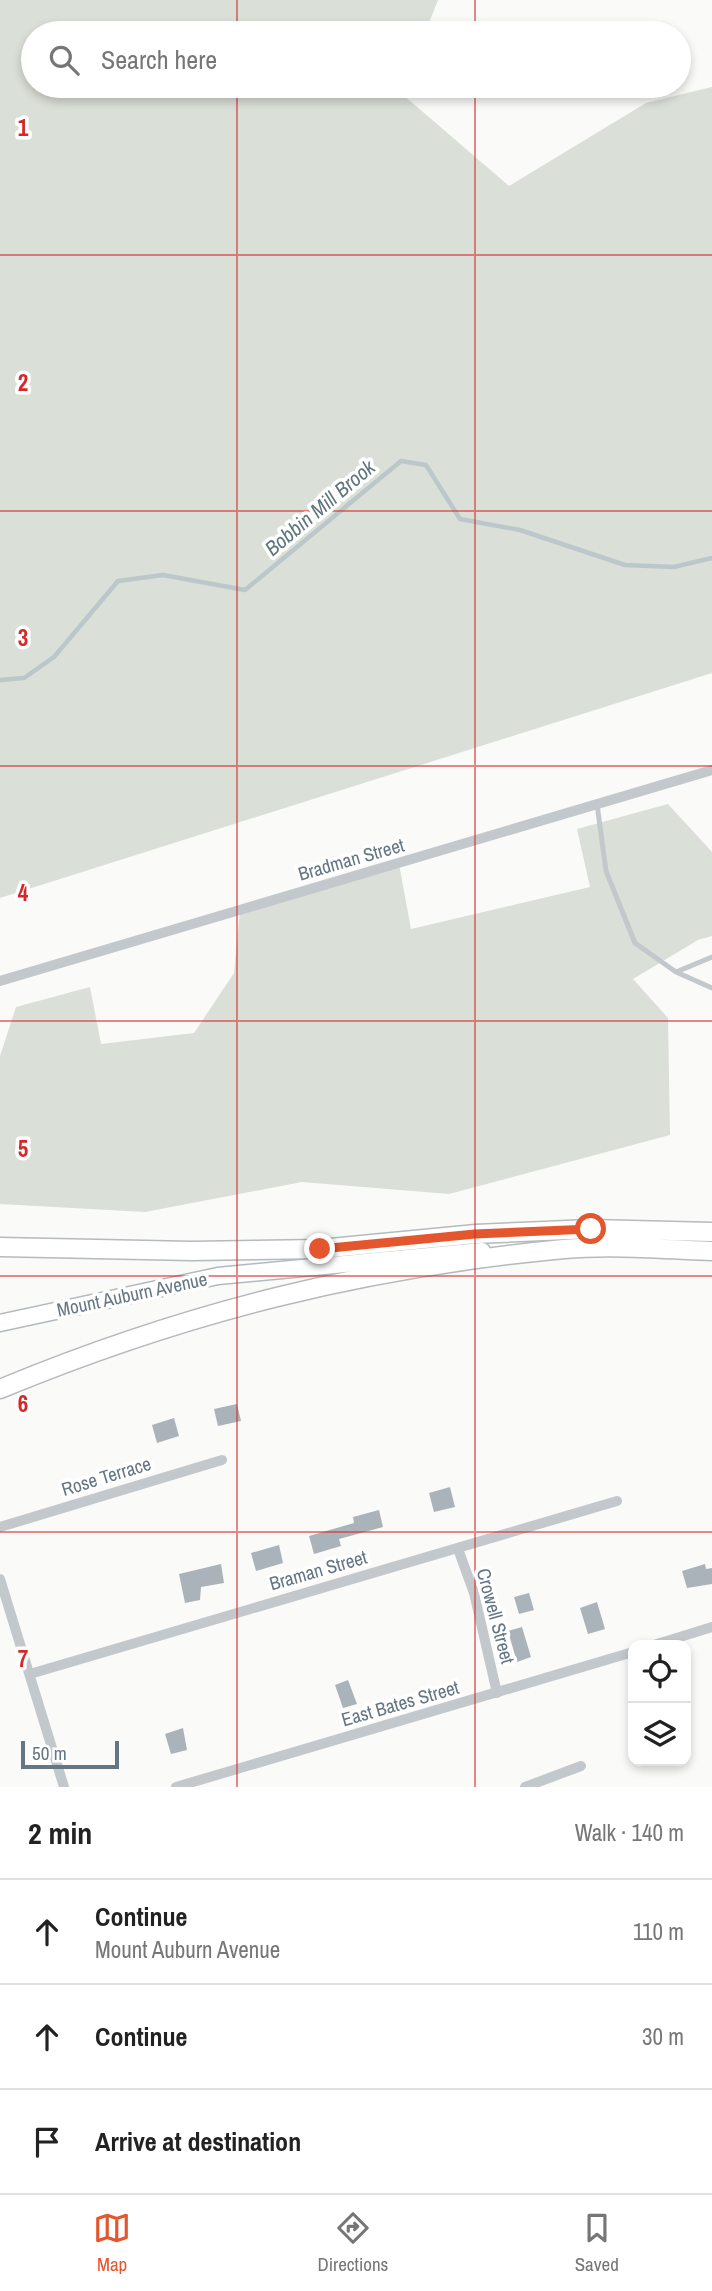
<!DOCTYPE html>
<meta charset="utf-8">
<style>
body{margin:0;font-family:"Archivo Narrow",sans-serif;background:#f2f2f2;color:#222}
.controls{position:absolute;right:21px;bottom:21px;display:grid;overflow:hidden;border-radius:14px;box-shadow:0 4px 10px #0003}
.controls button{width:63px;height:63px;display:grid;place-items:center;padding:0;border:0;border-bottom:2px solid #e0e0e0;background:#fff;color:#222;font:35px sans-serif}
.scale{position:absolute;left:21px;bottom:18px;width:98px;box-sizing:border-box;padding-left:7px;border:4px solid #657683;border-top:0;font-size:19px;line-height:24px;white-space:nowrap;color:#657683;-webkit-text-stroke:5px #fff;paint-order:stroke}
.stop{position:absolute;width:21px;height:21px;margin:-16px;border:5px solid #e4572e;border-radius:50%;background:#fff}
.stop.end{background:#e4572e;border-color:#fff;box-shadow:0 2px 7px #0008}
.list{margin:0;padding:0;list-style:none}
h2{display:flex;justify-content:space-between;align-items:center;height:91px;margin:0;padding:0 28px;font-size:30px}
h2 small{font-size:23px;font-weight:400;color:#767676}
.list li{display:grid;grid-template-columns:46px 1fr auto;gap:21px;align-items:center;box-sizing:border-box;height:105px;padding:0 28px;border-top:2px solid #e0e0e0}
.list b{display:block;font-size:26px;white-space:nowrap}
.list p{margin:0;font-size:23px;white-space:nowrap;color:#767676}
.list em{font-size:23px;font-style:normal;color:#767676}
.icon{flex:none;width:38px;height:38px;fill:none;stroke:currentColor;stroke-width:2;stroke-linecap:round;stroke-linejoin:round}
.map{position:relative;flex:none;width:712px;height:1787px;overflow:hidden}
.search{position:absolute;background:#fff;box-shadow:0 4px 10px #0003;left:21px;right:21px;top:21px;height:77px;display:flex;align-items:center;gap:18px;box-sizing:border-box;padding:0 24px;border-radius:38px;color:#767676;font-size:26px}
.sheet{height:406px;background:#fff}
nav{display:flex;justify-content:space-around;align-items:center;box-sizing:border-box;height:98px;border-top:2px solid #e0e0e0;background:#fff;font-size:19px;color:#767676}
nav a{display:grid;justify-items:center;gap:4px}
nav .on{color:#e4572e}
.map>svg:first-child{display:block}
.green{fill:#dadfd7}
.lines{fill:none;stroke-linecap:round;stroke-linejoin:round}
.stream{stroke:#bbc7cb;stroke-width:4.5}
.building{fill:#aab3b9}
.secondary-casing{stroke:#b3babf;stroke-width:19}
.primary-casing{stroke:#b5babe;stroke-width:21}
.service{stroke:#c3c8cc;stroke-width:5}
.minor{stroke:#c3c8cc;stroke-width:10}
.secondary{stroke:#fff;stroke-width:16}
.primary{stroke:#fff;stroke-width:18}
.route{stroke:#e4572e;stroke-width:9}
.grid{fill:none;stroke:#d62828;stroke-width:2;stroke-opacity:0.55}
.labels{text-anchor:middle;stroke-width:7;stroke-linejoin:round;paint-order:stroke}
.street-label{font-size:19px;fill:#657683;stroke:#fff}
.water-label{font-size:21px;font-style:italic;fill:#60757c;stroke:#fff}
.grid-label{font-size:23px;text-anchor:middle;font-weight:bold;fill:#d62828;stroke:#fff;stroke-width:7;stroke-linejoin:round;paint-order:stroke}
</style>
<div class="map">
<svg width="712" height="1787" viewBox="0 0 712 1787">
<rect width="100%" height="100%" fill="#fafaf8"/>
<path class="green" d="M0,0H438L425,33H33V86H405L402,94L509,186L646,103L712,87V673L0,898Z
M668,804L712,852V936L698,940L633,979L668,1018L670,1135L449,1194L302,1182L145,1212L0,1204V1056L16,1007L90,987L101,1044L194,1033L234,973L240,910L399,864L411,929L590,887L577,829Z"/>
<g class="lines">
<path class="stream" d="M0,680L24,678L54,657L118,581L163,575L245,590L401,461L426,465L460,519L520,530L625,565L674,567L712,558"/>
</g>
<path class="building" d="M237,1404L241,1421L218,1426L214,1409Z
M174,1418L179,1436L157,1443L152,1425Z
M450,1487L455,1507L434,1512L429,1493Z
M379,1510L383,1527L339,1539L341,1546L314,1554L309,1536L354,1523L353,1517Z
M279,1545L283,1563L256,1571L251,1553Z
M221,1564L224,1583L201,1587L200,1600L185,1603L179,1574Z
M705,1564L706,1569L712,1568V1584L687,1588L682,1571Z
M529,1593L534,1610L519,1614L514,1597Z
M597,1602L605,1629L588,1634L580,1608Z
M522,1627L531,1657L517,1662L508,1631Z
M348,1680L357,1704L343,1708L335,1685Z
M183,1728L187,1750L171,1754L165,1734Z"/>
<g class="lines">
<g class="secondary-casing">
<path id="secondary" d="M0,1323L218,1276L482,1251"/>
</g>
<g class="primary-casing">
<path id="primary" d="M0,1247L192,1251L320,1249L476,1234L591,1229L712,1232
M0,1389C186,1312 362,1268 564,1249C612,1245 663,1249 712,1251"/>
</g>
<path class="service" d="M597,804L606,871L635,943L676,972L712,988
M676,972L712,957"/>
<path class="minor" d="M0,981L712,770
M0,1527L222,1460
M458,1549L474,1593L497,1693
M0,1579L64,1787
M654,1645L712,1627
M30,1674L617,1501
M176,1787L633,1652
M525,1787L581,1766"/>
<use href="#secondary" class="secondary"/>
<use href="#primary" class="primary"/>
</g>
<g class="lines">
<path class="route" d="M320,1249L475,1234L591,1229"/>
</g>
<path class="grid" d="M237,0V33M475,0V33M237,86V1787M475,86V1787M0,255H712M0,511H712M0,766H712M0,1021H712M0,1276H712M0,1532H712"/>
<g class="labels">
<g class="street-label">
<text transform="translate(351 859) rotate(-16)" y="7">Bradman Street</text>
<text transform="translate(132 1294) rotate(-12)" y="7">Mount Auburn Avenue</text>
<text transform="translate(106 1476) rotate(-17)" y="7">Rose Terrace</text>
<text transform="translate(318 1570) rotate(-16)" y="7">Braman Street</text>
<text transform="translate(496 1616) rotate(75)" y="7">Crowell Street</text>
<text transform="translate(400 1703) rotate(-16)" y="7">East Bates Street</text>
</g>
<g class="water-label">
<text transform="translate(320 508) rotate(-40)" y="7">Bobbin Mill Brook</text>
</g>
</g>
<g class="grid-label">
<text x="23" y="136">1</text>
<text x="23" y="391">2</text>
<text x="23" y="646">3</text>
<text x="23" y="901">4</text>
<text x="23" y="1157">5</text>
<text x="23" y="1412">6</text>
<text x="23" y="1667">7</text>
</g>
</svg>
<div class="controls">
<button><svg class="icon" aria-label="locate" viewBox="0 0 24 24"><circle cx="12" cy="12" r="6"/><path d="M12 2v4M12 18v4M2 12h4M18 12h4"/></svg></button>
<button><svg class="icon" aria-label="layers" viewBox="0 0 24 24"><path d="M12 4l9 5-9 5-9-5zM3 14l9 5 9-5"/></svg></button>
</div>
<div class="scale">50 m</div>
<div class="stop" style="left:591px;top:1229px"></div>
<div class="stop end" style="left:320px;top:1249px"></div>
<div class="search"><svg class="icon" aria-label="search" viewBox="0 0 24 24"><circle cx="10" cy="10" r="6"/><path d="M15 15l6 6"/></svg>Search here</div>
</div>
<section class="sheet">
<h2>2 min<small>Walk · 140 m</small></h2>
<ul class="list">
<li><svg class="icon" aria-label="ahead" viewBox="0 0 24 24"><path d="M12 20V5M6 11l6-6 6 6"/></svg><div><b>Continue</b><p>Mount Auburn Avenue</p></div><em>110 m</em></li>
<li><svg class="icon" aria-label="ahead" viewBox="0 0 24 24"><path d="M12 20V5M6 11l6-6 6 6"/></svg><div><b>Continue</b></div><em>30 m</em></li>
<li><svg class="icon" aria-label="arrive" viewBox="0 0 24 24"><path d="M6 21V4h12l-3 4 3 4H6"/></svg><div><b>Arrive at destination</b></div></li>
</ul>
</section>
<nav>
<a class="on"><svg class="icon" aria-label="map" viewBox="0 0 24 24"><path d="M3 6l6-2 6 2 6-2v14l-6 2-6-2-6 2zM9 4v14M15 6v14"/></svg>Map</a>
<a><svg class="icon" aria-label="directions" viewBox="0 0 24 24"><path d="M12 3l9 9-9 9-9-9zM9 14v-3h6M13 9l2 2-2 2"/></svg>Directions</a>
<a><svg class="icon" aria-label="saved" viewBox="0 0 24 24"><path d="M7 4h10v16l-5-4-5 4z"/></svg>Saved</a>
</nav>
